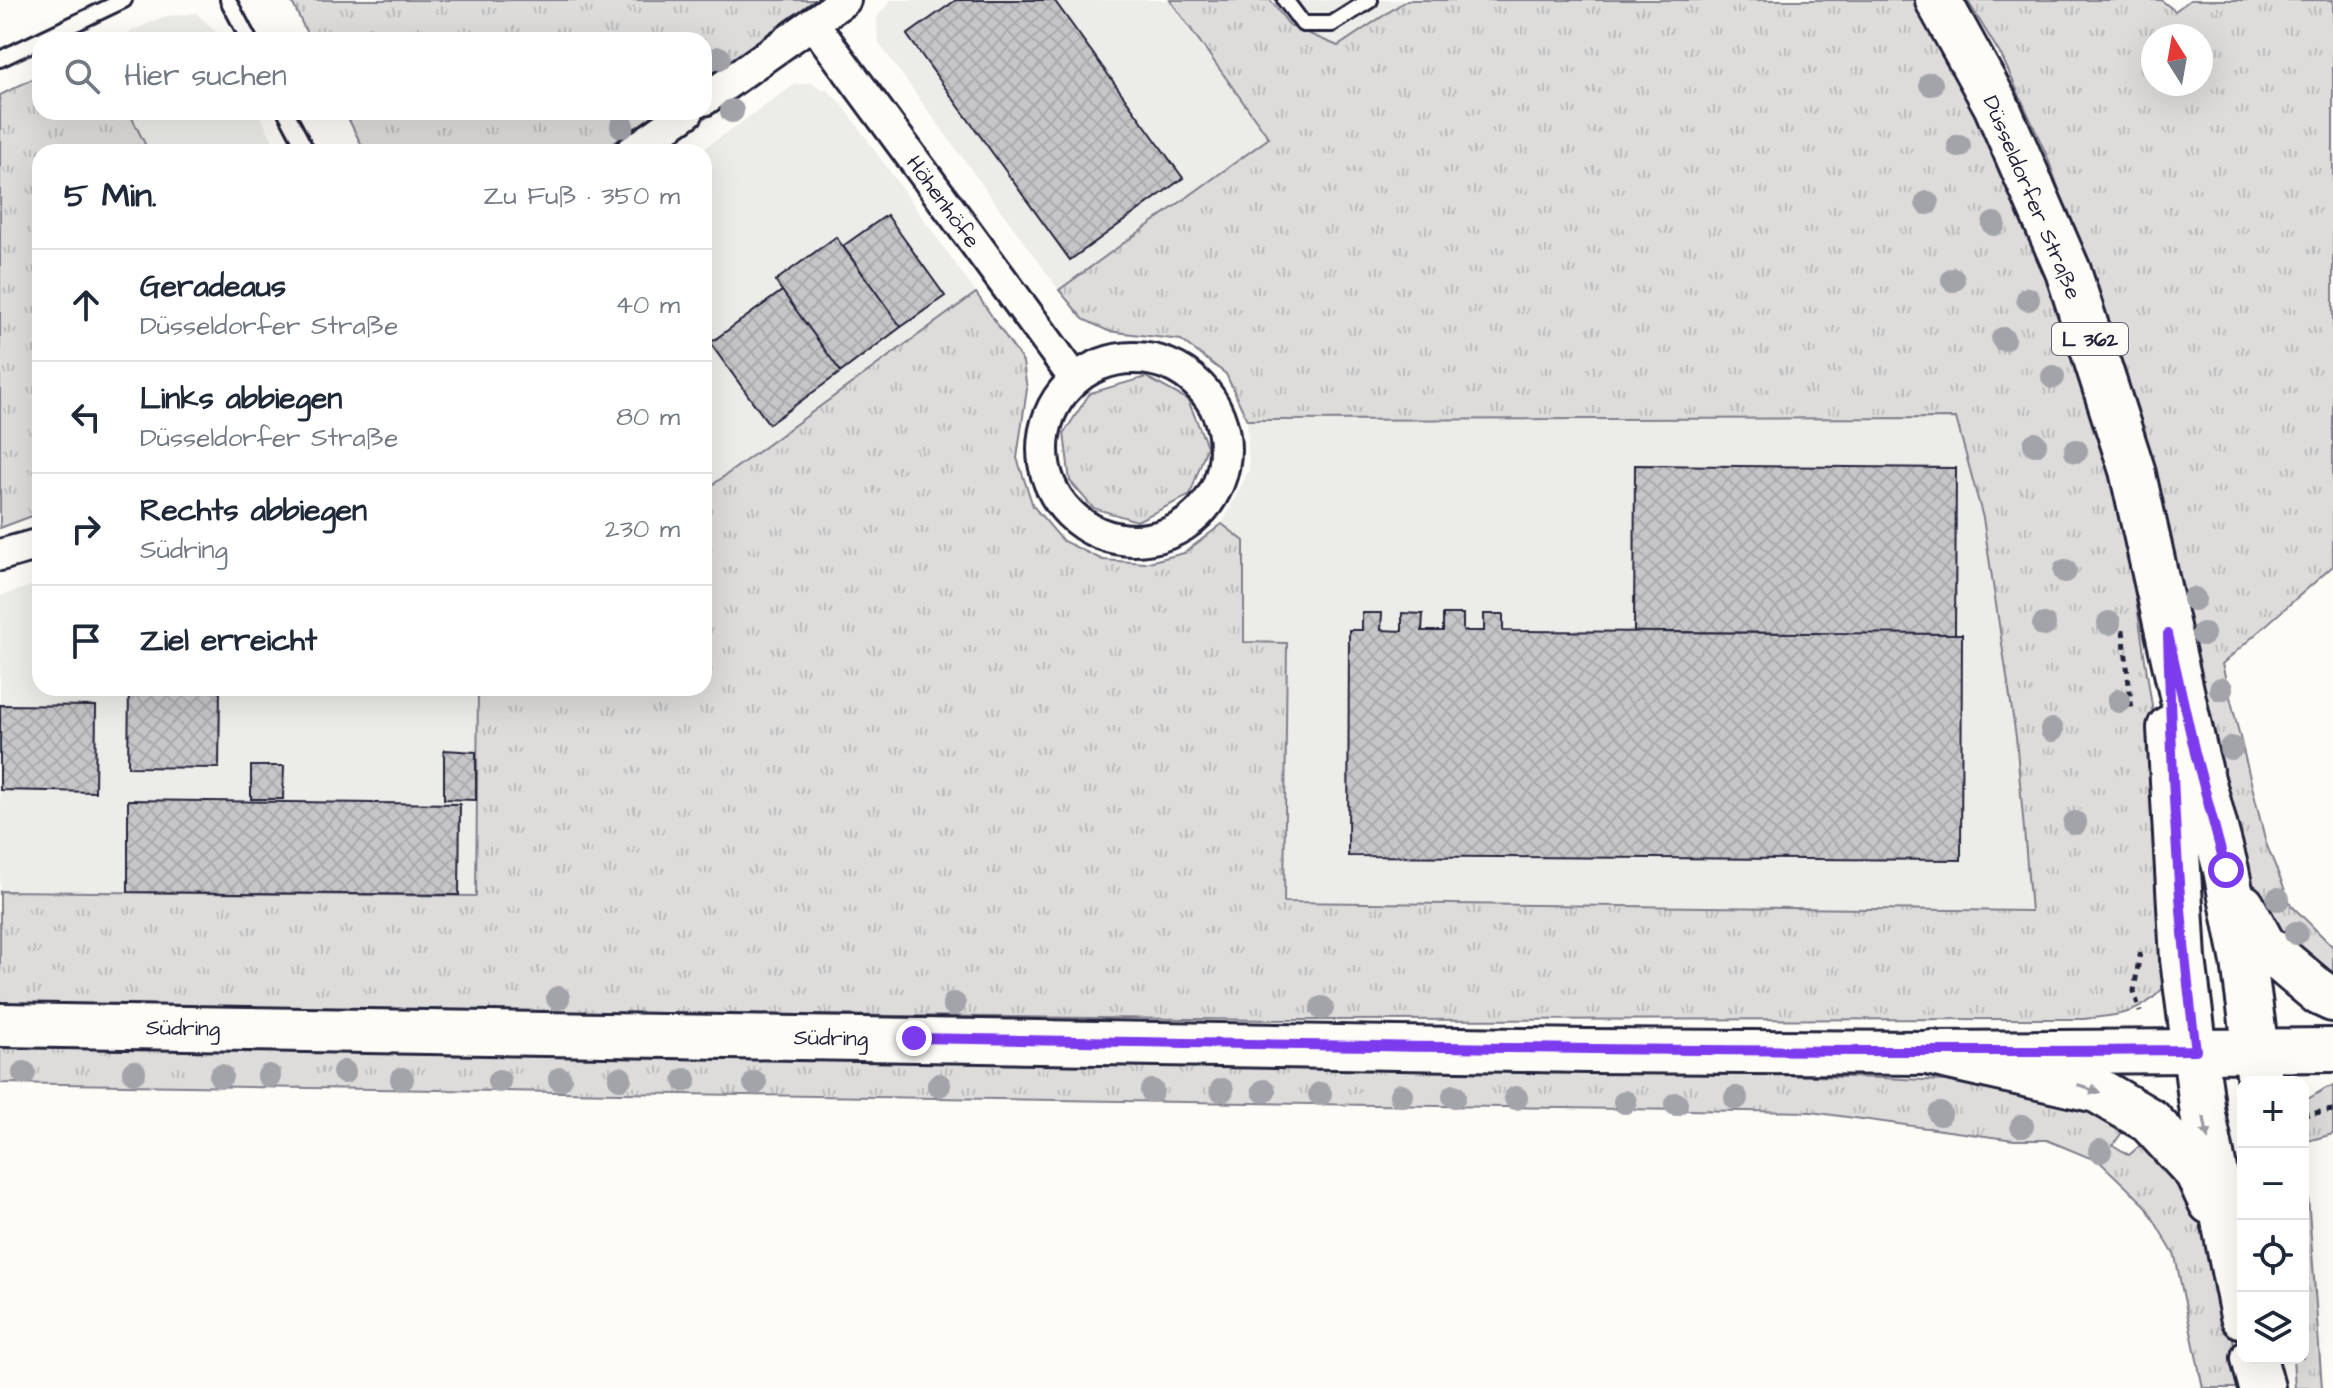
<!DOCTYPE html>
<html lang="de">
<meta charset="utf-8">
<style>
body{margin:0;font-family:"Architects Daughter",sans-serif;background:#f2f2f3;color:#1f2937}
.controls{position:absolute;right:24px;bottom:24px;display:grid;overflow:hidden;border-radius:16px;box-shadow:0 8px 32px #0002}
.controls button{width:72px;height:72px;display:grid;place-items:center;padding:0;border:0;border-bottom:2px solid #e0e1e3;background:#fff;color:#1f2937;font:40px sans-serif}
.compass{position:absolute;left:2141px;top:24px;width:72px;height:72px;border-radius:50%;background:#fff;box-shadow:0 8px 32px #0002;rotate:349deg}
.stop{position:absolute;width:24px;height:24px;margin:-18px;border:6px solid #7c3aed;border-radius:50%;background:#fff}
.stop.end{background:#7c3aed;border-color:#fff;box-shadow:0 2px 8px #0008}
.list{margin:0;padding:0;list-style:none}
h2{display:flex;justify-content:space-between;align-items:center;height:104px;margin:0;padding:0 32px;font-size:34px}
h2 small{font-size:26px;font-weight:400;color:#747a83}
.list li{display:grid;grid-template-columns:52px 1fr auto;gap:24px;align-items:center;box-sizing:border-box;height:112px;padding:0 32px;border-top:2px solid #e0e1e3}
.list b{display:block;font-size:30px;white-space:nowrap}
.list p{margin:0;font-size:26px;white-space:nowrap;color:#747a83}
.list em{font-size:26px;font-style:normal;color:#747a83}
.icon{flex:none;width:44px;height:44px;fill:none;stroke:currentColor;stroke-width:2;stroke-linecap:round;stroke-linejoin:round}
.map{position:relative;flex:none;width:2333px;height:1388px;overflow:hidden}
.search{position:absolute;background:#fff;box-shadow:0 8px 32px #0002;left:32px;top:32px;width:680px;height:88px;display:flex;align-items:center;gap:20px;box-sizing:border-box;padding:0 28px;border-radius:24px;color:#747a83;font-size:30px}
.panel{position:absolute;background:#fff;box-shadow:0 8px 32px #0002;left:32px;top:144px;width:680px;height:552px;border-radius:24px}
.map>svg:first-child{display:block}
.built{fill:#ecece9}
.grass{fill:url(#grass-tufts);stroke:#807f8b;stroke-width:2;fill-rule:evenodd}
.building{fill:url(#building-cross-hatch);stroke:#22223b;stroke-width:2}
.lines{fill:none;stroke-linecap:round;stroke-linejoin:round}
.lane-casing{stroke:#22223b;stroke-width:20}
.street-casing{stroke:#22223b;stroke-width:36}
.secondary-casing{stroke:#22223b;stroke-width:48}
.primary-casing{stroke:#22223b;stroke-width:50}
.path{stroke:#22223b;stroke-width:5;stroke-dasharray:6 6;stroke-linecap:butt}
.lane{stroke:#fdfcf7;stroke-width:14}
.street{stroke:#fdfcf7;stroke-width:30}
.secondary{stroke:#fdfcf7;stroke-width:42}
.primary{stroke:#fdfcf7;stroke-width:44}
.tree{fill:#a3a3aa}
.oneway{fill:#9a9aa2}
.route{stroke:#7c3aed;stroke-width:10}
.labels{text-anchor:middle;stroke-width:7;stroke-linejoin:round;paint-order:stroke}
.shield{fill:#fdfcf7;stroke:#646373;stroke-width:2}
.shield-label{font-size:20px;font-weight:bold;fill:#22223b}
.street-label{font-size:22px;fill:#22223b;stroke:#fdfcf7}
</style>
<div class="map">
<svg width="2333" height="1388" viewBox="0 0 2333 1388">
<defs>
<pattern id="grass-tufts" width="24" height="20" patternUnits="userSpaceOnUse" patternTransform="scale(2)"><rect width="24" height="20" fill="#dddcdb"/><path d="M3 7l-1-3M5 7V3M7 7l1-3M15 17l-1-3M17 17v-4M19 17l1-3" fill="none" stroke="#bdbcbd"/></pattern>
<pattern id="building-cross-hatch" width="8" height="8" patternUnits="userSpaceOnUse" patternTransform="scale(2)"><rect width="8" height="8" fill="#c6c6c8"/><path d="M0 0l8 8M0 8l8-8" fill="none" stroke="#aaaaad"/></pattern>
</defs>
<rect width="100%" height="100%" fill="#fdfcf7"/>
<filter id="ink" filterUnits="userSpaceOnUse"><feTurbulence type="fractalNoise" baseFrequency=".0125" numOctaves="2"/><feDisplacementMap in="SourceGraphic" scale="16" xChannelSelector="R" yChannelSelector="G"/><feConvolveMatrix kernelMatrix="1 2 1 2 8 2 1 2 1" color-interpolation-filters="sRGB"/></filter>
<g filter="url(#ink)">
<path class="built" d="M891,0H1170L1269,138L1059,290L878,42L877,17Z
M1270,0H1407L1339,46L1290,26Z
M196,13L224,40H113L162,17Z
M811,83L829,92L842,104L976,293L704,491V152H699L794,85Z
M129,112H259L278,152H149Z
M1956,417L1983,518L2016,737L2031,911L1283,902L1287,643L1244,642V542L1222,524L1249,470L1247,420Z
M40,583V688H478L476,896L0,891V596Z"/>
<path class="grass" d="M291,0H815L704,79V40H310Z
M1170,0H1270L1290,26L1338,46L1407,0H1913L1962,78L2029,217L2109,471L2127,540L2155,726L2170,979C2145,1014 2124,1014 2084,1019L1293,1020L0,1007V891L476,896L478,688H704V491L976,293L1023,362L1027,389L1017,458L1033,506L1063,541L1103,560L1145,563L1184,553L1222,524L1244,541V642L1287,643L1284,902L2031,911L2016,737L1983,518L1956,418L1247,420L1226,374L1181,340L1108,331L1083,319L1059,290L1269,138Z
M1967,0H2161L2175,11L2190,0H2333V566L2222,664L2266,843L2291,905L2333,947V980L2277,934L2240,866L2160,492L2128,385L2047,156L2002,57ZM2153,36H2201V84H2153Z
M40,75V112H129L149,152H40V513L0,528V95Z
M345,112H658L601,152H365Z
M1146,377L1188,400L1207,446L1190,495L1137,521L1093,508L1070,481L1064,433L1090,393Z
M0,1045L1330,1062L1883,1078L1945,1081L2076,1101L2128,1124L2113,1145L2129,1155L2148,1139L2200,1203L2219,1263L2242,1388H2203L2175,1256L2145,1205L2100,1162L2047,1140H2014L1811,1112L0,1083Z
M2333,1086V1134L2304,1142L2322,1388H2295L2293,1358H2303V1102L2326,1088Z"/>
<path class="building" d="M956,0H1054L1183,178L1070,260L907,35Z
M887,215L945,296L901,327L843,246Z
M836,237L901,327L841,372L775,281Z
M782,291L841,372L769,424L710,343Z
M1635,465L1956,468L1955,634L1634,632Z
M1362,613H1382L1381,630L1402,631V613L1423,614L1422,631H1443V614H1463V631H1484V614H1503V631L1962,634L1961,860L1348,856L1349,630H1362Z
M129,688H220L219,768L128,767Z
M0,705L96,706L95,792L0,790Z
M444,750L476,752V800L444,799Z
M251,766H284L283,799H251Z
M128,800L460,804L459,895L128,892Z"/>
<g class="lines">
<g class="lane-casing">
<path id="lane" d="M228,0L249,40
M1285,0L1303,24H1332L1370,0
M0,59L124,0
M286,112L307,152"/>
</g>
<g class="street-casing">
<path id="street" d="M813,23L1075,379
M704,100L845,0
M631,152L688,112
M1043 449a91 91 0 1 1 182 0a91 91 0 1 1-182 0Z
M0,555L40,544"/>
</g>
<g class="secondary-casing">
<path id="secondary" d="M0,1025L1587,1051L1932,1053L2333,1050"/>
</g>
<g class="primary-casing">
<path id="primary" d="M1938,0L1996,105L2068,271L2132,470L2195,753L2226,870L2244,962L2260,1082
M2170,728L2183,959L2203,1114L2243,1316
M2242,906L2263,945L2320,993L2333,999
M1932,1053L2097,1090L2150,1121L2197,1172L2211,1202
M2254,1358L2262,1388"/>
</g>
<path class="path" d="M2123,630L2132,711
M2140,952L2134,991L2140,1012
M2303,1115L2333,1110"/>
<use href="#lane" class="lane"/>
<use href="#street" class="street"/>
<use href="#secondary" class="secondary"/>
<use href="#primary" class="primary"/>
</g>
<g class="tree">
<circle cx="719" cy="58" r="12"/>
<circle cx="1931" cy="84" r="12"/>
<circle cx="732" cy="111" r="12"/>
<circle cx="622" cy="126" r="12"/>
<circle cx="1959" cy="146" r="12"/>
<circle cx="1927" cy="203" r="12"/>
<circle cx="1994" cy="224" r="12"/>
<circle cx="1953" cy="280" r="12"/>
<circle cx="2028" cy="299" r="12"/>
<circle cx="2003" cy="339" r="12"/>
<circle cx="2053" cy="377" r="12"/>
<circle cx="2035" cy="444" r="12"/>
<circle cx="2076" cy="451" r="12"/>
<circle cx="2065" cy="571" r="12"/>
<circle cx="2194" cy="599" r="12"/>
<circle cx="2109" cy="623" r="12"/>
<circle cx="2044" cy="625" r="12"/>
<circle cx="2203" cy="634" r="12"/>
<circle cx="2221" cy="689" r="12"/>
<circle cx="2119" cy="701" r="12"/>
<circle cx="2052" cy="730" r="12"/>
<circle cx="2231" cy="748" r="12"/>
<circle cx="2075" cy="823" r="12"/>
<circle cx="2278" cy="899" r="12"/>
<circle cx="2296" cy="933" r="12"/>
<circle cx="558" cy="998" r="12"/>
<circle cx="954" cy="1004" r="12"/>
<circle cx="1322" cy="1008" r="12"/>
<circle cx="134" cy="1072" r="12"/>
<circle cx="344" cy="1072" r="12"/>
<circle cx="24" cy="1073" r="12"/>
<circle cx="221" cy="1076" r="12"/>
<circle cx="269" cy="1076" r="12"/>
<circle cx="620" cy="1078" r="12"/>
<circle cx="402" cy="1079" r="12"/>
<circle cx="560" cy="1079" r="12"/>
<circle cx="685" cy="1080" r="12"/>
<circle cx="499" cy="1081" r="12"/>
<circle cx="755" cy="1083" r="12"/>
<circle cx="939" cy="1085" r="12"/>
<circle cx="1222" cy="1090" r="12"/>
<circle cx="1152" cy="1091" r="12"/>
<circle cx="1264" cy="1091" r="12"/>
<circle cx="1320" cy="1094" r="12"/>
<circle cx="1401" cy="1095" r="12"/>
<circle cx="1454" cy="1096" r="12"/>
<circle cx="1516" cy="1098" r="12"/>
<circle cx="1736" cy="1098" r="12"/>
<circle cx="1625" cy="1102" r="12"/>
<circle cx="1676" cy="1104" r="12"/>
<circle cx="1940" cy="1114" r="12"/>
<circle cx="2022" cy="1126" r="12"/>
<circle cx="2100" cy="1151" r="12"/>
</g>
<defs><path id="oneway-solid" d="M-6-.8H1V-3.2L6.5 0L1 3.2V.8H-6Z" transform="scale(2)"/></defs>
<g class="oneway">
<use href="#oneway-solid" transform="translate(2089 1089) rotate(17)"/>
<use href="#oneway-solid" transform="translate(2206 1128) rotate(79)"/>
</g>
</g>
<g class="lines" filter="url(#ink)">
<path class="route" d="M914,1038C1341,1046 1768,1054 2196,1050C2177,912 2172,773 2168,634L2195,753L2226,870"/>
</g>
<g class="labels">
<rect class="shield" x="2052" y="323" width="76" height="32" rx="6"/>
<g class="shield-label">
<text x="2090" y="346">L 362</text>
</g>
<g class="street-label">
<text transform="translate(2033 197) rotate(67)" y="8">Düsseldorfer Straße</text>
<text transform="translate(944 201) rotate(54)" y="8">Höhenhöfe</text>
<text transform="translate(183 1027) rotate(1)" y="8">Südring</text>
<text transform="translate(831 1037) rotate(1)" y="8">Südring</text>
</g>
</g>
</svg>
<div class="controls">
<button>+</button>
<button>−</button>
<button><svg class="icon" aria-label="locate" viewBox="0 0 24 24"><circle cx="12" cy="12" r="6"/><path d="M12 2v4M12 18v4M2 12h4M18 12h4"/></svg></button>
<button><svg class="icon" aria-label="layers" viewBox="0 0 24 24"><path d="M12 4l9 5-9 5-9-5zM3 14l9 5 9-5"/></svg></button>
</div>
<svg class="compass" viewBox="-18 -18 36 36"><path d="M0-13l5 13h-10z" fill="#e53935"/><path d="M0 13l5-13h-10z" fill="#747a83"/></svg>
<div class="stop" style="left:2226px;top:870px"></div>
<div class="stop end" style="left:914px;top:1038px"></div>
<div class="search"><svg class="icon" aria-label="search" viewBox="0 0 24 24"><circle cx="10" cy="10" r="6"/><path d="M15 15l6 6"/></svg>Hier suchen</div>
<section class="panel">
<h2>5 Min.<small>Zu Fuß · 350 m</small></h2>
<ul class="list">
<li><svg class="icon" aria-label="ahead" viewBox="0 0 24 24"><path d="M12 20V5M6 11l6-6 6 6"/></svg><div><b>Geradeaus</b><p>Düsseldorfer Straße</p></div><em>40 m</em></li>
<li><svg class="icon" aria-label="left" viewBox="0 0 24 24"><path d="M17 20v-9H6M10 6l-5 5 5 5"/></svg><div><b>Links abbiegen</b><p>Düsseldorfer Straße</p></div><em>80 m</em></li>
<li><svg class="icon" aria-label="right" viewBox="0 0 24 24"><path d="M7 20v-9h11M14 6l5 5-5 5"/></svg><div><b>Rechts abbiegen</b><p>Südring</p></div><em>230 m</em></li>
<li><svg class="icon" aria-label="arrive" viewBox="0 0 24 24"><path d="M6 21V4h12l-3 4 3 4H6"/></svg><div><b>Ziel erreicht</b></div></li>
</ul>
</section>
</div>
